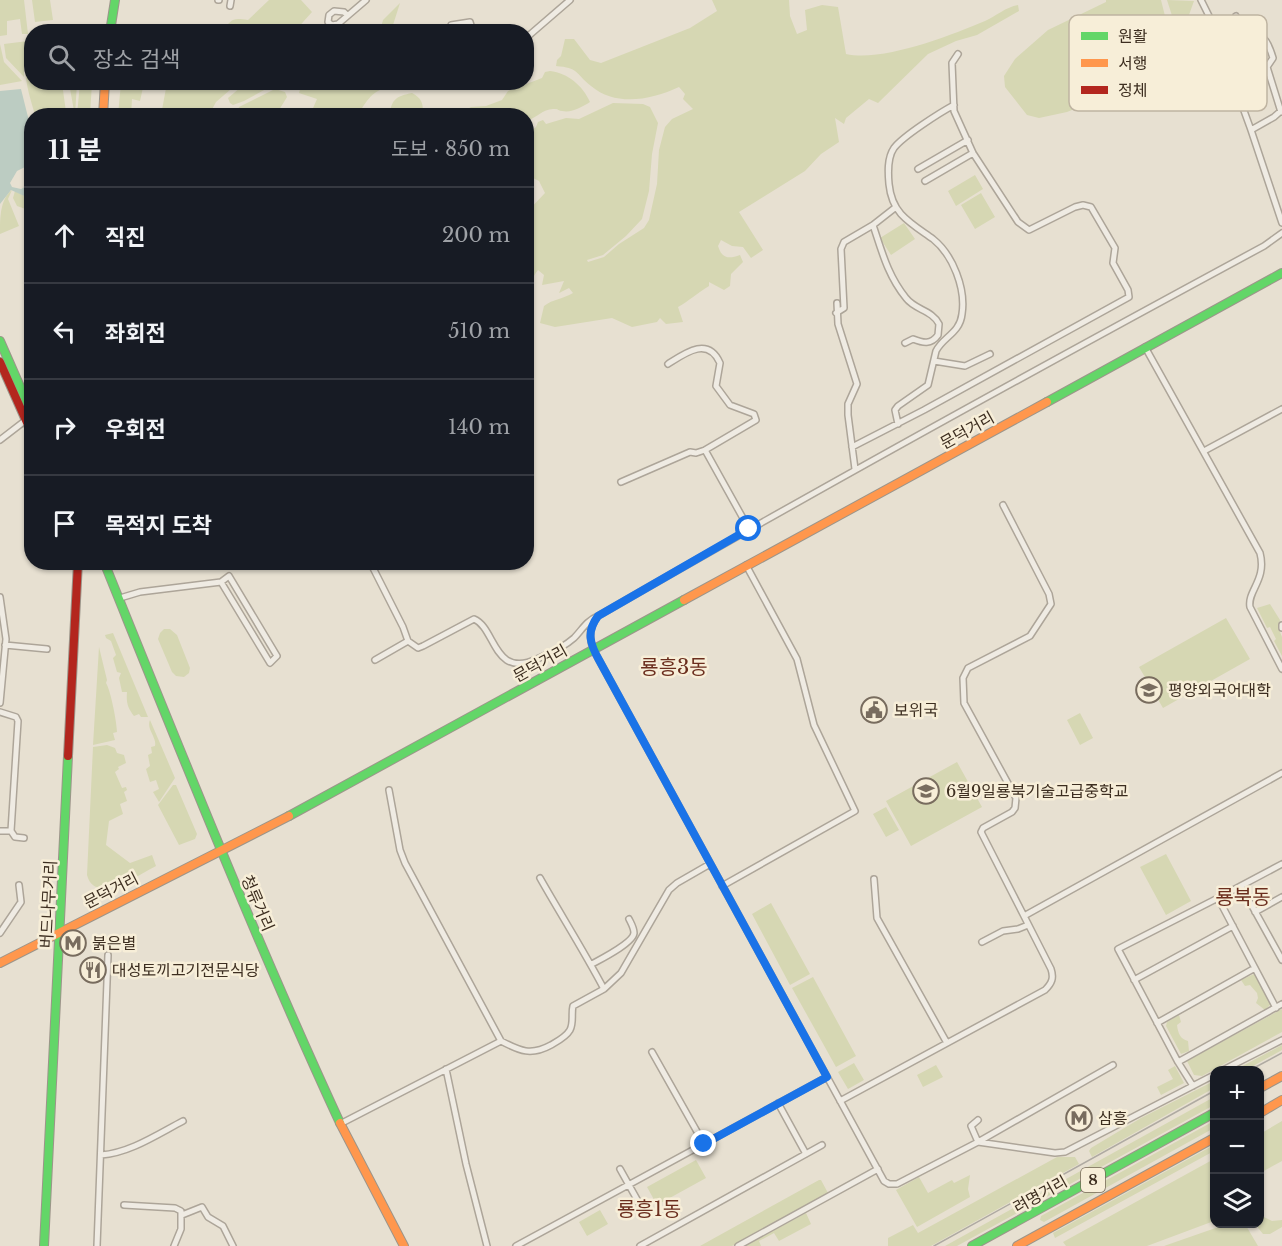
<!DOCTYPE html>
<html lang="ko">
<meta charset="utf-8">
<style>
body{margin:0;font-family:"Libre Baskerville","Noto Sans KR",serif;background:#20242c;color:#f1f3f6}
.controls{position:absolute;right:18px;bottom:18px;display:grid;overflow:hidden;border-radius:12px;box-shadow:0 2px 4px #0004}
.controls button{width:54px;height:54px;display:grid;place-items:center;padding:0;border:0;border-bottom:2px solid #363941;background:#171b24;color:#f1f3f6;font:30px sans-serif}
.stop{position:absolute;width:18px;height:18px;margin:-14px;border:4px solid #1a73e8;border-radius:50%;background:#fff}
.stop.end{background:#1a73e8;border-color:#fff;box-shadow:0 2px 6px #0008}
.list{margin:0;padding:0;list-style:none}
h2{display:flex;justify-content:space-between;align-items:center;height:78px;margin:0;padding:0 24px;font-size:26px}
h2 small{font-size:20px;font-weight:400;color:#9ea1a6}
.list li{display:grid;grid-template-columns:39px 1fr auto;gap:18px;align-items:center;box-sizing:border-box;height:96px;padding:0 24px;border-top:2px solid #363941}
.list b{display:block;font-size:22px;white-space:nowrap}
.list em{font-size:20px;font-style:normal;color:#9ea1a6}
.icon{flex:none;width:33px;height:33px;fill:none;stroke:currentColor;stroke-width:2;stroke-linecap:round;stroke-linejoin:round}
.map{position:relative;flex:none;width:1282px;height:1246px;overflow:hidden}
.search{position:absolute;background:#171b24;box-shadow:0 2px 4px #0004;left:24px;top:24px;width:510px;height:66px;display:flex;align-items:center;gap:15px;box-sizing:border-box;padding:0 21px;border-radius:24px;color:#9ea1a6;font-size:22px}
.panel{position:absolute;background:#171b24;box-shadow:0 2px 4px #0004;left:24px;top:108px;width:510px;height:462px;border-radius:24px}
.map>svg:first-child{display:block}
.green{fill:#d6d7b3}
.water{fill:#bcccc2}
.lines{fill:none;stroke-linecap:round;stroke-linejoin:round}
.street-casing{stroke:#ada599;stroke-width:8}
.fast-casing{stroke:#9c958a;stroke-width:10}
.slow-casing{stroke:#9c958a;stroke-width:10}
.jam-casing{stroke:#9c958a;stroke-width:10}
.street{stroke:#efebe3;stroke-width:5}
.fast{stroke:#63d668;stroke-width:8}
.slow{stroke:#ff974d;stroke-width:8}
.jam{stroke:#b3261e;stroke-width:8}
.tram{stroke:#afaaa2;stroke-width:1.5}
.route{stroke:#1a73e8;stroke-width:8}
.labels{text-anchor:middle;stroke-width:5;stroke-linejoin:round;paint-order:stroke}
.shield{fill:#f7eed8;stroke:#756857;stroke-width:1.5}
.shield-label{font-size:15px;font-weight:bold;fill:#3d2e20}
.street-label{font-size:16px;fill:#3d2e20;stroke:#f7eed8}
.poi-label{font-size:16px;fill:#3d2e20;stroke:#f7eed8;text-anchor:start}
.quarter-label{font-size:20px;fill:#6b2e1e;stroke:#f7eed8}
.key{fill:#f7eed8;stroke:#bfb4a1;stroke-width:1.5}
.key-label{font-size:16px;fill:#3d2e20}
</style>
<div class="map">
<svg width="1282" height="1246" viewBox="0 0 1282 1246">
<rect width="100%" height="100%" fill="#e7e0d1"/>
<path class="green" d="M0 0H24L28 34H22L20 19 7 21V35L0 36Z
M32 0H50L53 20 35 22Z
M269 0H301L312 12 295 31H222C232 20 231 17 248 20Z
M712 0H789L790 16 797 34 807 30 805 10 822 5 838 7 846 54C883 62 949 36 985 21 996 16 1006 7 1018 5L1019 11 977 35 956 41 928 54 878 103 869 99 846 118 844 124 835 118 839 142 821 154 805 171 739 212 763 250 751 258 743 247 732 246 721 240 718 246C722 259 729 259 740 255L743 262 731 274 730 286 724 290 709 282V286C697 293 689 301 678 307L683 322 666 324 660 318 657 322 632 327 612 318 555 327 540 323 544 306C553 299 563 299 573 293L569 288 559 293 564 281 542 285 544 275 538 270C520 292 536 314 527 337V212L545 193 539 181 527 175V129L531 131 536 127 538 122 543 120 546 124 566 118 579 119 613 103 643 104 650 107 658 123 652 154 649 191 642 219 626 236 603 255 587 260 588 262 604 257 619 244 644 228 649 220 657 184 659 150 665 127 672 119 693 109 683 99 685 94 679 87C651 100 616 107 591 86 574 72 579 68 556 66L557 60 561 56 565 39H574L590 60 601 63 690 28 717 11Z
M1106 0H1161L1167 24 1176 43 1146 57 1132 80 1120 92 1097 95 1084 105 1067 112 1039 118 1027 115 1005 87 1004 76 1015 59 1048 30 1106 2Z
M1167 0 1194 1 1185 26 1180 29 1175 25Z
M400 3 393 25 396 31H380L383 20Z
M28 41V48L24 56V77L6 58 4 44Z
M0 44 4 62 22 81 0 85Z
M31 45 32 82 62 83 66 112 74 111 69 83H77L75 115H35C29 93 19 67 31 45Z
M550 71C568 73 583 86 590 102 582 107 572 113 562 111 556 110 560 109 553 109 543 109 536 118 527 121L526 116 457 115 471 107 486 106 502 100 508 91 542 78 545 72Z
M247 82H277V83L244 101 233 105 230 103 228 98Z
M80 83H92L90 115H77Z
M121 83H144L140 101 132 99 131 115H118Z
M167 83V82L238 83 216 102 209 115H161Z
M302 83V82L387 83 386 88C371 91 365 104 357 116L310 115 317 99 299 93Z
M275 89 285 92 287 97 276 115H236L239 107Z
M412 93C421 98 423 102 423 112L439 111 445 115H390C391 99 397 96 412 93Z
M975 175 983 189 956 206 948 191Z
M12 190 8 199 19 226 0 234C0 218 0 199 12 190Z
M15 191 31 199V211L17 206 13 198Z
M981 193 995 217 975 229 961 205Z
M904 223 915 239 891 255 880 238Z
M1270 604 1280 620 1278 627 1282 637V656L1274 641 1276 639 1270 627 1267 628 1257 608Z
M1226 618 1250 659 1163 708 1139 667Z
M164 629H170L177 635 190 668 189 673 184 677 176 676 172 672 158 639 160 633Z
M113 633 148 717H141L139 714 134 716C128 708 126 703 127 692H122L119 678 121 673 117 672 113 658 116 655 111 641 106 638 105 635Z
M99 647 107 680 106 683C111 691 117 724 117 732L113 733 115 740 93 745Z
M1080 713 1093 738 1080 745 1067 720Z
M150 720 175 778 159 802 153 792 159 789 156 780 150 782 146 769 150 766 148 755 152 753 151 747 155 746C157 737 146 729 150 720Z
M107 745 115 748 117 753 124 755 126 763 118 767 119 769 115 772 122 788 126 787 127 790 124 792 127 801 120 804 123 814 109 821 106 845 130 863 152 855 156 866C140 874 95 906 87 875L93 747Z
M957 762 982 807 911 846 886 801Z
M173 785H176L197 834 195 839 179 845 158 805Z
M886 807 899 830 886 837 873 814Z
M1166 854 1191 901 1166 915 1140 867Z
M771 903 810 974 790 985 752 914Z
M1254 974 1257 976 1270 1002V1005L1265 1010 1256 1003 1258 998 1257 993 1250 985 1245 986 1241 980Z
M813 977 856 1056 836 1067 792 988Z
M1282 1009V1032L1202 1076 1194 1075 1187 1061Z
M1179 1015 1181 1022 1177 1025C1178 1033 1180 1039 1188 1041L1189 1051 1181 1054 1166 1026 1167 1022Z
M1282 1045V1050L1246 1070H1235Z
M854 1063 864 1080 848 1089 838 1072Z
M936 1065 943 1077 923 1087 917 1075Z
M1175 1066 1184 1083 1161 1095 1157 1087 1173 1079 1168 1070Z
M1214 1081V1088L1092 1157 1089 1151 1091 1148 1141 1118Z
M1214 1097V1105L957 1246H945Z
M1214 1121V1128L1044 1222 1040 1220 1041 1216Z
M1282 1121V1161L1260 1173V1134Z
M1214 1145V1151L1055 1238 1053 1233Z
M1057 1157H1075L1079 1164 931 1246H888V1238L913 1225 918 1233Z
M1214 1159V1221L1147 1246H1066L1063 1242Z
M696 1160 706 1178 657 1205 647 1187Z
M970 1175 968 1189 970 1197 917 1227 896 1190 919 1177 928 1193 952 1180 954 1183Z
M819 1180H821L828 1193 732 1246H700Z
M600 1210 608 1224 587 1236 579 1222Z
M806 1213 811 1224 779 1241 774 1233 759 1241 761 1246H745Z
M1262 1216 1272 1221 1282 1220V1227L1270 1234H1263L1255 1224H1260V1218Z
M1227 1224H1245L1258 1246H1164Z"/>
<path class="water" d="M21 89 29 121 27 122 31 142V164L17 171 10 183 12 187 21 189 31 184V199L11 190 0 204V91Z"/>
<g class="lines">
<g class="street-casing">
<path id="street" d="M218 0H219
M1201 0 1211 20 1251 130 1282 223
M230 6 231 0
M347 15 344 12 334 11 329 15 328 22 332 25 338 24 366 0
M1236 16 1243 32C1263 33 1267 38 1273 58L1267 67 1281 112
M449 32 451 25 470 22 473 32
M526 38 570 0
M141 116 142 112
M1251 130 1274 117 1282 110
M918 169 968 140
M925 181 973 153
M873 225C882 252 888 276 906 298 915 310 932 310 939 324L938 335C931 345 923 343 913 339L905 343
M837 303 838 324 857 384 848 404V415L855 469
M836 313 844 308 841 249 844 242 873 225 896 207
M1145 347 1260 553C1267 580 1247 591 1250 607L1282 669
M934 361 965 366 990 354
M898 424 895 410 898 406 928 385 936 351C943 337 960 333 962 314 966 289 953 255 933 239 922 231 910 224 901 214 894 206 890 194 889 184 888 173 887 158 894 148 903 136 941 112 954 105
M0 440 26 420
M852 447 924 410 1129 297 1128 290 1113 263 1115 248 1091 207 1083 205 1075 207 1029 230 1018 222 973 153 954 111 952 63 958 54
M705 450 749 529
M1204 451 1282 409
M621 482 690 452 696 453 705 450 756 420 754 414 730 405 716 386 720 363C708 336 685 353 668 364
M1003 505 1049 594 1051 604 1030 636 968 668 963 678 964 703 1016 798 1015 808 1012 812 983 828 981 832 1024 916
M370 562 403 627 408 641
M0 597 6 639 0 703
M120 598 140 592 221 582 229 576 277 656 270 663 221 582
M1282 625V628
M5 645 47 649
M375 660 408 641 418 648 423 646 474 619C496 628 493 679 537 659 549 654 564 647 574 638 582 630 586 621 598 616
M0 712 16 717 18 721 11 831
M0 831H11L15 837 24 838
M540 878C561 915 584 951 604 989
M874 879 877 918 947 1043
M722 886 855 811 814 725 797 659 746 565
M1241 886 1282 960
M1218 898 1282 864
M1255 912 1282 897
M0 933 21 902 19 885
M982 942 1003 931 1018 929 1028 925
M592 964C601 959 633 943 634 933 634 928 631 923 629 919
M1134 980 1233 926
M1157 1023 1255 968
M501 1041C520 1051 531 1056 551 1045 558 1041 566 1037 570 1030 574 1022 571 1014 573 1006L604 989 621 973 669 890 677 883 710 864
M652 1052 704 1144
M1178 1062 1118 949 1218 898 1276 1008
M1113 1065 978 1142 897 1184H889L884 1181 593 649C589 636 589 628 598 616 818 489 1040 367 1264 246L1282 233
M446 1069 466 1164 487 1246
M1223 1070 1282 1040
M1193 1086 1178 1062 1282 1004
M840 1101 1045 990C1052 983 1054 978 1051 969L1024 916 1282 773
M778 1103 806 1154
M978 1120 971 1126 978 1142 1055 1153 1065 1152 1214 1075
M340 1124 501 1041 405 863 400 850 389 790
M101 1155C130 1153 158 1134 183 1121
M620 1169 639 1203
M124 1205 175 1208 181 1211V1229L174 1246
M182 1215 202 1207 208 1217 223 1226 233 1246
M97 1246 108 955
M516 1246 827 1077
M640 1246 822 1145
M738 1246 878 1169"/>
</g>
<g class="fast-casing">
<path id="fast" d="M110 32 115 0
M0 341 32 414
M1047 402 1282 273
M104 562C180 750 255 939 340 1123
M289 816 684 600
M44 1246 68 756
M972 1246 1214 1113"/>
</g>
<g class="slow-casing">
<path id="slow" d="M103 116 105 82
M684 600 1047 402
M0 963 289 816
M1260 1088 1282 1076
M1260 1113 1282 1100
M340 1123 404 1246
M1017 1246 1214 1138"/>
</g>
<g class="jam-casing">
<path id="jam" d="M0 362 32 434
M68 756 78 562"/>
</g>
<use href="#street" class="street"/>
<use href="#fast" class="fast"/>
<use href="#slow" class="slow"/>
<use href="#jam" class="jam"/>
<path class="tram" d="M1250 1070 1282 1053
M934 1246 1214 1091"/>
</g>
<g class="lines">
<path class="route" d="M704 1144 827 1077 599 660C590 644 586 632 598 616L749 529"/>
</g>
<defs>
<g id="university-ring" transform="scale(1.35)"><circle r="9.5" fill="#f7eed8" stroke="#786c5e" stroke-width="1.5"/><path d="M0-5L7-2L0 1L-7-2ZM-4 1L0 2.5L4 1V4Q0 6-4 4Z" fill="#786c5e"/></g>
<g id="civic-ring" transform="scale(1.35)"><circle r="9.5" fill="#f7eed8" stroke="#786c5e" stroke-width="1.5"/><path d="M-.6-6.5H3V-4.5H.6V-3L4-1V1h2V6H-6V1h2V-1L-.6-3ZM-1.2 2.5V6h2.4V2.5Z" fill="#786c5e"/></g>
<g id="school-ring" transform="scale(1.35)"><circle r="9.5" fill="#f7eed8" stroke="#786c5e" stroke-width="1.5"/><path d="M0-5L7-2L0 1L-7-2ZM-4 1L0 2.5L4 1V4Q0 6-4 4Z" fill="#786c5e"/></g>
<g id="metro-ring" transform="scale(1.35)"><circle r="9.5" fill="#f7eed8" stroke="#786c5e" stroke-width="1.5"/><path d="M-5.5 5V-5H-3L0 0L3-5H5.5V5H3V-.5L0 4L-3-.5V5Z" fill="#786c5e"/></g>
<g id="restaurant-ring" transform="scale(1.35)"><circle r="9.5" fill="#f7eed8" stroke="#786c5e" stroke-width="1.5"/><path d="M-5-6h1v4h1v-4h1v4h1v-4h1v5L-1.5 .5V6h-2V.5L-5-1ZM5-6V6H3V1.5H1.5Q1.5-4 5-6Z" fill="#786c5e"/></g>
</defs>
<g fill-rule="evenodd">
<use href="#university-ring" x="1149" y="690"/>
<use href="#civic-ring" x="874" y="710"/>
<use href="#school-ring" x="926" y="791"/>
<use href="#metro-ring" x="73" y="943"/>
<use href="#restaurant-ring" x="93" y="970"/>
<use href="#metro-ring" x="1079" y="1118"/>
</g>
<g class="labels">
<rect class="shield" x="1081" y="1168" width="24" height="24" rx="4.5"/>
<g class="shield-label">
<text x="1093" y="1185">8</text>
</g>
<g class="street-label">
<text transform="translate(967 430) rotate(-29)" y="6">문덕거리</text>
<text transform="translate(540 663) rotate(-29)" y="6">문덕거리</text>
<text transform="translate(111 890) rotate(-27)" y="6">문덕거리</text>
<text transform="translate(258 903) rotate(67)" y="6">청류거리</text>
<text transform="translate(48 904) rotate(-87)" y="6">버드나무거리</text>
<text transform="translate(1040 1194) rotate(-29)" y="6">려명거리</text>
</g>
<g class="poi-label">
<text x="1168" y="696">평양외국어대학</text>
<text x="894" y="716">보위국</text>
<text x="946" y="797">6월9일룡북기술고급중학교</text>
<text x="92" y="949">붉은별</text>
<text x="112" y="976">대성토끼고기전문식당</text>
<text x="1098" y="1124">삼흥</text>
</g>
<g class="quarter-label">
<text x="674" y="674">룡흥3동</text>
<text x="1243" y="904">룡북동</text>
<text x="649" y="1216">룡흥1동</text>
</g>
</g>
<rect x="1069" y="15" width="198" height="96" rx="9" class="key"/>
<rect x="1081" y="32" width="27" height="8" fill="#63d668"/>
<rect x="1081" y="59" width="27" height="8" fill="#ff974d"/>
<rect x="1081" y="86" width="27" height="8" fill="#b3261e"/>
<g class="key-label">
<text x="1118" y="42">원활</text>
<text x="1118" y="69">서행</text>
<text x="1118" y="96">정체</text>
</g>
</svg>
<div class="controls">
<button>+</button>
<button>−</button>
<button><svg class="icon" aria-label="layers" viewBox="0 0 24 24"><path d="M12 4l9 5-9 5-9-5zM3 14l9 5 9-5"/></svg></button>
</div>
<div class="stop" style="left:749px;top:529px"></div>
<div class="stop end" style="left:704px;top:1144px"></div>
<div class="search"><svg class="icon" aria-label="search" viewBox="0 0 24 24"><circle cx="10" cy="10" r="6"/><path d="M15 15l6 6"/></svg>장소 검색</div>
<section class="panel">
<h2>11 분<small>도보 · 850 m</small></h2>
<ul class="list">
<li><svg class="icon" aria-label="ahead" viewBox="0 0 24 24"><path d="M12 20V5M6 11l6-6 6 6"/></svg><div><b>직진</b></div><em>200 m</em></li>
<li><svg class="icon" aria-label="left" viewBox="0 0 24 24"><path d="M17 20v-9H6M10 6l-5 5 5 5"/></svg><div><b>좌회전</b></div><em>510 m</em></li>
<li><svg class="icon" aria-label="right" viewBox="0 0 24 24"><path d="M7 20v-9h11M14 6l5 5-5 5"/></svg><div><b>우회전</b></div><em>140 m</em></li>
<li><svg class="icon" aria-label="arrive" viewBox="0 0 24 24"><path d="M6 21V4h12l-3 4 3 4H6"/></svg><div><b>목적지 도착</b></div></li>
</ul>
</section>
</div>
